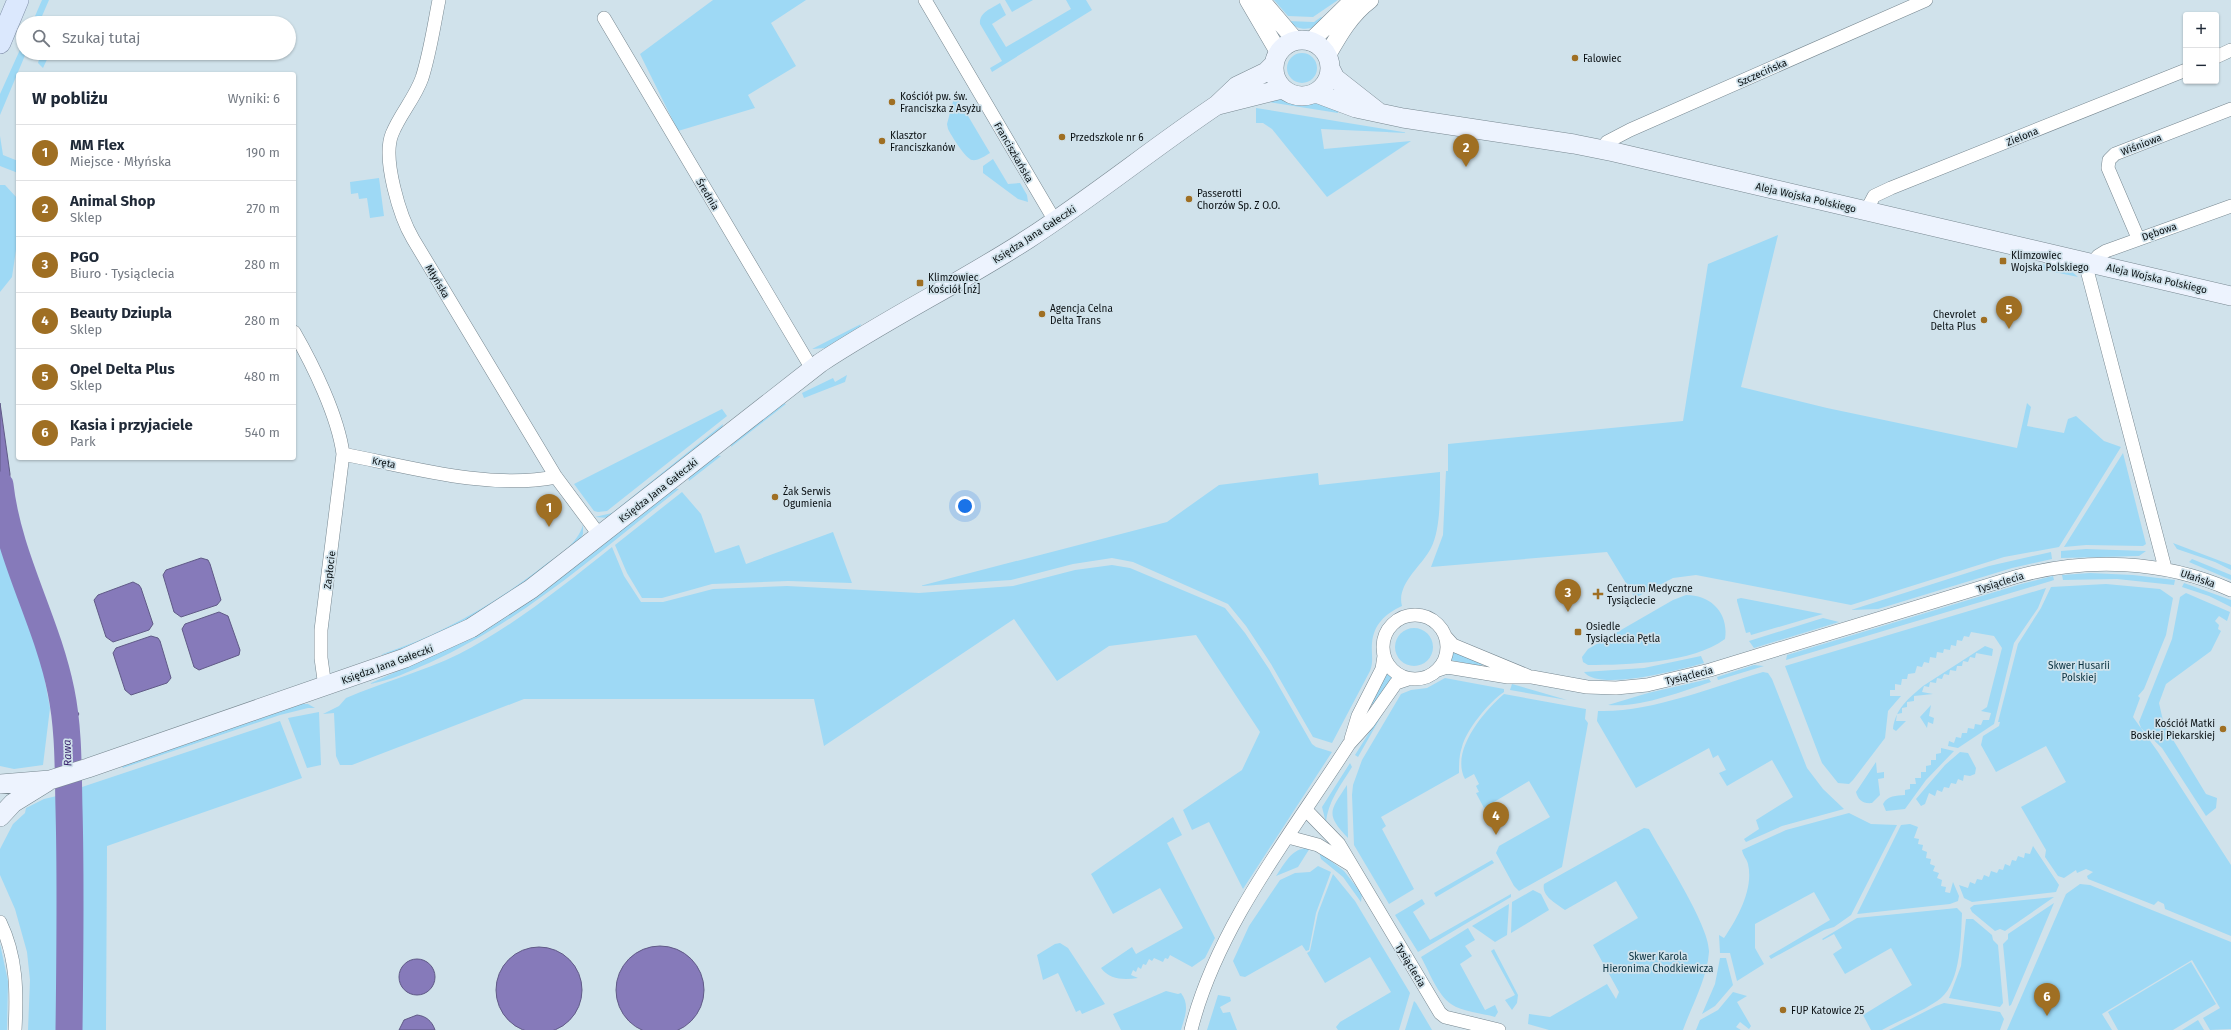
<!DOCTYPE html>
<html lang="pl">
<meta charset="utf-8">
<style>
body{margin:0;font-family:"Fira Sans",sans-serif;background:#f6f6f7;color:#1f2937}
.controls{position:absolute;right:12px;top:12px;display:grid;overflow:hidden;border-radius:4px;box-shadow:0 1px 3px #0004}
.controls button{width:36px;height:36px;display:grid;place-items:center;padding:0;border:0;border-bottom:1px solid #e0e1e3;background:#fff;color:#1f2937;font:20px sans-serif}
.you{position:absolute;left:965px;top:506px;width:14px;height:14px;margin:-10px;border:3px solid #fff;border-radius:50%;background:#1a73e8;box-shadow:0 0 0 6px #1a73e833}
.badge{display:grid;place-items:center;width:26px;height:26px;border-radius:50%;background:#9f6f23;color:#fff;font-size:13px;font-weight:700}
.pin{position:absolute;translate:-50% -33px;filter:drop-shadow(0 1px 2px #0008)}
.pin::after{content:'';position:absolute;top:21px;width:14px;height:12px;background:inherit;clip-path:polygon(0 0,100% 0,50% 100%)}
.list{margin:0;padding:0;list-style:none}
h2{display:flex;justify-content:space-between;align-items:center;height:52px;margin:0;padding:0 16px;font-size:17px}
h2 small{font-size:13px;font-weight:400;color:#747a83}
.list li{display:grid;grid-template-columns:26px 1fr auto;gap:12px;align-items:center;box-sizing:border-box;height:56px;padding:0 16px;border-top:1px solid #e0e1e3}
.list b{display:block;font-size:15px;white-space:nowrap}
.list p{margin:0;font-size:13px;white-space:nowrap;color:#747a83}
.list em{font-size:13px;font-style:normal;color:#747a83}
.icon{flex:none;width:22px;height:22px;fill:none;stroke:currentColor;stroke-width:2;stroke-linecap:round;stroke-linejoin:round}
.map{position:relative;flex:none;width:2231px;height:1030px;overflow:hidden}
.search{position:absolute;background:#fff;box-shadow:0 1px 3px #0004;left:16px;top:16px;width:280px;height:44px;display:flex;align-items:center;gap:10px;box-sizing:border-box;padding:0 14px;border-radius:22px;color:#747a83;font-size:15px}
.panel{position:absolute;background:#fff;box-shadow:0 1px 3px #0004;left:16px;top:72px;width:280px;height:388px;border-radius:4px}
.map>svg:first-child{display:block}
.green{fill:#9ed9f5}
.water{fill:#867aba;stroke:#605a87}
.lines{fill:none;stroke-linecap:round;stroke-linejoin:round}
.stream{stroke:#605a87;stroke-width:4.5}
.river{stroke:#867aba;stroke-width:27}
.minor-casing{stroke:#778790;stroke-width:14}
.tertiary-casing{stroke:#778790;stroke-width:18}
.secondary-casing{stroke:#778790;stroke-width:20}
.primary-casing{stroke:#8291aa;stroke-width:22}
.minor{stroke:#fff;stroke-width:13}
.tertiary{stroke:#fff;stroke-width:17}
.secondary{stroke:#edf3fe;stroke-width:19}
.primary{stroke:#dbe8fd;stroke-width:21}
.poi-dot{fill:#9f6f23;stroke:#d0e2eb;stroke-width:1.5}
.labels{text-anchor:middle;stroke-width:3.5;stroke-linejoin:round;paint-order:stroke}
.poi-label{font-size:10px;fill:#080e11;stroke:#d0e2eb;text-anchor:start}
.street-label{font-size:10px;fill:#080e11;stroke:#d0e2eb}
.park-label{font-size:10px;fill:#09303f;stroke:#d0e2eb}
.water-label{font-size:11px;font-style:italic;fill:#361e6b;stroke:#d0e2eb}
</style>
<div class="map">
<svg width="2231" height="1030" viewBox="0 0 2231 1030">
<rect width="100%" height="100%" fill="#d0e2eb"/>
<path class="green" d="M42 0H49L39 23H32Z
M713 0H806L771 23 796 66 748 95 755 108 678 131 640 54Z
M1005 0H1033L1012 12Z
M1066 0H1086L1092 10 992 72 990 68 1002 61 980 24C979 12 991 9 1000 3L1006 15 992 24 1006 47 1071 9Z
M1274 0H1338L1313 17 1288 16Z
M1321 17 1325 20C1312 31 1300 32 1287 21L1314 22Z
M23 43V53H26L0 115V94Z
M1287 68a15 15 0 1 1 30 0a15 15 0 1 1-30 0Z
M41 53H50L43 68 38 63Z
M955 94 990 153C985 156 978 161 972 160 965 158 951 135 948 129L947 124Z
M1278 97 1298 104 1317 101 1339 107 1338 113 1262 101Z
M1256 108 1409 133 1321 129 1324 149 1411 141 1327 197 1272 129 1263 123H1256Z
M0 136 3 155 18 161V173L0 166Z
M993 159 1008 184 1020 183 1027 195 1028 202 1018 199 983 173V166Z
M379 178 384 216 370 218 367 198 359 199 358 193 351 194 350 182Z
M0 185H5L18 199V236L12 277 0 292Z
M1778 235 1741 387 1827 408 2017 448 2027 403 2031 407 2027 426 2064 433 2068 419 2076 416 2104 441 2121 447 2059 547 2004 557 1851 605 1696 575 1673 578 1635 598 1607 552 1431 567 1443 535 1446 471H1448V444L1683 421 1708 264Z
M2032 264 2064 265 2078 277 2031 267Z
M861 324 860 327 825 348 812 349Z
M847 375 845 382 804 398 802 393 833 378 835 382Z
M781 402 786 404 731 447 732 442Z
M722 409 727 416 607 511 598 512 594 511 574 484Z
M723 424 722 429 608 518 595 517 612 513Z
M2123 453 2146 544 2143 546 2086 545 2064 547Z
M715 455 721 456 689 481 688 477Z
M1440 472C1440 493 1441 529 1431 548 1422 566 1396 584 1402 606 1385 614 1374 624 1372 643 1371 653 1374 661 1370 671L1332 743 1313 737 1271 664 1246 626 1228 604 1133 562 1112 558 1073 564 1011 580 920 586 1167 522 1219 485 1318 473 1319 485Z
M673 488 679 489C599 552 523 621 429 663 410 671 390 681 369 684L422 660Z
M682 492 701 514 715 553 739 545 746 564 833 532 852 583 788 581 712 584 662 598H642L627 573 615 545Z
M583 525V534L580 540C522 587 456 639 380 655 441 635 495 604 546 564 561 553 577 544 583 525Z
M0 540 42 665 50 708 43 765 14 769 0 766Z
M2173 543 2231 565V570L2215 562 2177 549Z
M612 547 624 576 641 602H663L713 589 787 586 919 593 1013 586 1075 570 1112 565 1130 568 1225 608 1245 633 1269 669 1312 744 1316 747 1332 752 1243 889 1209 822 1192 830 1183 810 1242 770 1260 732 1196 635 1109 646 1057 681 1014 619 824 746 814 699H524L352 765H340L336 756 334 713 323 714 339 706 346 698C383 682 422 672 459 654 515 625 563 586 612 547Z
M2086 549 2146 551 2139 556 2061 558V551Z
M2051 552 2052 559 2012 568 1878 609 1851 610 1989 566Z
M2192 559 2231 575V580L2189 562Z
M2090 573 2133 575 2175 580 2174 585 2117 579 2063 580 2062 575Z
M2053 576 2054 580 2051 581 1786 660 1787 655 2021 584Z
M2184 583 2231 600V607L2209 596 2182 587Z
M2106 584 2160 589 2173 598 2166 635 2144 689 2138 696 2140 698 2133 717 2158 752 2231 865V936L2165 909 2164 904 2158 901 2154 905 2088 879 2087 876 2093 872 2086 869 2077 873 2076 870 2064 878 2058 876 2045 857 2046 850 2021 807 2066 782 2046 746 1996 772 1981 745 1983 736 1999 726 2000 722H1998L2018 644 2041 608 2051 587Z
M2046 588 2038 608 2014 643 1994 724 1958 748 1948 746 1949 741 1954 743 1956 737 1961 738 1962 733H1967L1968 728 1974 729 1975 724 1981 725 1983 720H1989L1991 713 1981 711 1987 707 2002 648 1994 636 1971 632 1969 637 1964 636 1962 641 1957 640 1956 646 1951 645 1950 650 1944 649 1943 653 1937 652 1936 658 1930 657 1929 663 1924 662 1922 667 1917 666 1915 673 1908 674 1907 679H1902L1901 685 1895 684V690H1890V696H1901L1888 711 1885 738 1853 780 1849 784 1838 783 1822 763 1785 666Z
M2186 593 2230 612 2227 621 2219 616 2215 621 2219 625 2218 629 2221 631 2211 651 2166 684 2159 703 2164 725 2206 794 2217 798 2216 808 2206 816 2162 748 2141 728 2139 722 2172 639 2180 597Z
M1686 595C1712 595 1729 614 1725 639 1693 663 1627 665 1588 665L1583 662 1582 657 1588 649 1673 600Z
M1741 598 1823 614 1751 635 1750 632 1746 633 1737 601V599Z
M1823 618 1839 622 1754 648 1749 641Z
M1395 647a19 19 0 1 1 38 0a19 19 0 1 1-38 0Z
M1985 646 1993 649 1992 656 1976 653 1975 658 1970 657 1968 662 1963 661 1962 666H1957L1956 671 1950 670 1949 675 1944 674 1942 679 1937 678 1936 683 1930 682 1929 687 1924 686 1922 692 1933 694 1914 696V701L1907 702V707L1902 708V713L1897 714 1896 721H1906L1896 731 1893 729C1895 709 1909 698 1923 686Z
M1452 652 1481 661 1482 665 1480 666 1450 660Z
M1701 656 1704 663C1682 669 1599 692 1584 672L1644 668Z
M1754 665 1764 666 1718 680 1717 677Z
M1387 672 1392 678 1373 705 1371 702Z
M1763 672 1768 673 1772 679 1807 768 1823 789 1844 809 1782 826 1746 842 1744 839 1759 829 1756 820 1793 797 1772 760 1727 786 1719 773 1726 770 1718 755 1713 758 1709 748 1636 788 1597 721 1598 711C1649 713 1713 687 1763 672Z
M1445 678 1504 689V692C1489 702 1466 730 1462 747 1459 755 1459 765 1459 773L1381 817 1386 826 1382 829 1414 889 1389 904 1354 845 1352 795 1353 785 1362 760 1401 694 1411 690 1427 688Z
M1709 679 1711 682C1680 692 1640 708 1608 705L1648 693Z
M1512 684 1567 700 1510 690Z
M1396 690 1358 757 1355 755Z
M1504 694 1586 709 1585 719 1588 723 1562 867 1519 891 1514 886 1496 853 1499 846 1550 817 1529 781 1484 808 1476 793 1479 792 1476 786 1479 784 1474 774 1465 779C1450 751 1484 711 1504 694Z
M301 704H308L315 708H308L280 715 123 768 122 766Z
M1931 705 1929 716 1934 718 1933 724 1928 722 1927 728 1920 717Z
M319 712 321 765 307 768 288 718Z
M280 721 302 778 107 846 106 1030H75L76 789Z
M1941 748 1954 751 1926 780 1905 809 1886 811 1883 804C1888 795 1896 796 1905 795V790L1910 789V784H1916L1915 778H1921V772H1926V766L1931 765V760H1936V754L1941 753Z
M1960 752 1968 753 1976 768 1975 774 1970 776 1964 775 1963 781 1958 779 1956 784 1951 783 1949 788 1944 787 1942 792 1937 790 1935 796 1929 793 1925 804 1921 806 1916 799 1945 765Z
M1876 762 1877 773 1884 772V778L1878 779 1880 795 1872 803C1863 804 1858 800 1856 792Z
M1350 763 1352 767C1341 785 1328 801 1326 823L1322 807Z
M1347 785 1348 838C1325 814 1330 811 1347 785Z
M61 795 64 823 67 1030H28L30 980 27 952 15 909 0 875V849L13 824 25 813 26 808 44 799Z
M1849 813 1871 824 1897 825 1851 915 1834 927 1824 930 1771 959 1769 956 1830 920 1814 892 1755 924V948L1764 964 1737 981 1730 953H1720L1719 935 1724 938C1737 919 1754 889 1748 864 1747 859 1743 856 1742 850L1786 830Z
M1173 817 1182 835 1167 843 1215 938 1205 958 1192 967 1170 955 1168 959 1165 958 1163 962 1154 958 1152 961 1149 959 1146 965 1143 964 1141 969 1138 967 1136 972 1133 970 1131 975 1138 978C1124 980 1110 980 1101 968L1132 947 1136 954 1183 928 1160 888 1113 914 1091 874Z
M1910 824 1918 827 1914 838 1919 839 1918 844 1923 845 1922 850 1927 852 1926 858 1931 859 1930 864 1935 866 1933 871 1939 873 1937 878 1942 880 1941 886 1946 887 1945 892 1950 893 1953 882 1959 896 1958 901 1950 904 1857 914 1901 825Z
M1644 828 1649 829C1663 855 1710 926 1709 952 1707 979 1692 1005 1683 1030H1549L1528 1024 1529 1014 1550 1017 1607 984 1616 999 1619 992 1593 945 1638 918 1616 881 1565 910C1557 904 1541 896 1544 884Z
M2033 846 2059 885 2056 892 1972 902 1964 898 1959 885 1968 888 1970 882 1975 884 1977 879 1982 880 1984 875 1989 877 1991 871 1997 873 1999 869 2003 870 2005 864 2010 866 2012 860 2016 861 2018 856 2024 858 2025 853 2030 854Z
M1310 848 1298 867 1276 876C1285 863 1292 847 1310 848Z
M1319 852 1344 871 1362 894 1361 902 1343 877 1321 859Z
M1492 860 1494 863 1436 897 1434 893Z
M1318 866 1331 872 1316 913 1309 950 1306 951 1302 945 1245 977 1240 976 1233 961 1249 926 1280 880 1295 873 1310 872Z
M1333 874 1355 901 1410 993 1399 1030H1338L1336 1027 1340 1022 1391 992 1370 957 1325 983 1307 953 1310 951 1318 913Z
M2080 884 2090 885 2231 942V1029L2210 1030 2203 1018 2220 1008 2192 960 2102 1014 2112 1030H2007L2066 894Z
M1533 890 1541 894 1549 910 1511 933 1512 902Z
M1511 894V897L1418 952 1395 915 1422 899 1425 904 1413 912 1430 940Z
M2054 897 2005 931 2000 929 1995 931 1972 912 1970 908 1974 905Z
M2054 903 2011 1005 2009 1006 2003 944 2008 939V934Z
M1509 904 1507 935 1495 942 1472 926Z
M1957 908 1962 913C1961 936 1961 981 1941 998 1926 1010 1900 1020 1882 1030H1871L1863 1015 1912 985 1891 948 1845 974 1833 954 1842 948 1834 934 1823 940 1822 939 1857 918Z
M1966 919H1973L1992 935 1993 940 1998 945 2003 1003 2000 1007 1949 998 1961 966Z
M1468 928 1475 940 1465 946 1472 956 1460 964 1485 1010 1495 1005 1498 1012 1495 1017C1482 1013 1462 1012 1451 1004 1437 994 1429 971 1421 957Z
M1060 943 1068 948 1105 1004 1082 1014 1080 1010 1076 1012 1058 973 1043 980 1037 955 1055 944Z
M0 944 8 981 7 1030H0Z
M1494 949 1518 995 1517 1003 1512 1010 1505 1000 1515 995 1491 951Z
M1720 958H1726L1733 985 1715 1006 1702 1014 1715 984Z
M2191 962 2216 1004 2173 1030H2118L2108 1012Z
M1166 991 1178 994 1181 993C1190 1005 1185 1016 1181 1030H1121L1113 1014Z
M1733 992 1747 996 1737 1002 1751 1026 1749 1029 1740 1022 1736 1027 1741 1030H1696L1700 1020 1718 1010Z
M1218 995 1230 997 1231 1001 1220 1007 1223 1013 1230 1012 1237 1030H1207Z
M1414 1001 1416 1003 1432 1030H1405Z
M1944 1003 2000 1012 2004 1019 2000 1030H1889L1936 1006Z
M2198 1020 2204 1030H2182Z"/>
<path class="water" d="M0 403 10 474 8 507 10 524H6L0 510Z
M201 558 208 560 210 564 221 600 217 605 181 617 174 612 163 575 166 570Z
M133 582 139 585 141 588 153 624 149 630 113 642 106 637 94 600 98 595Z
M219 612 228 616 240 650 239 655 199 670 194 667 182 629 185 624Z
M151 636 158 638 160 641 171 678 167 683 131 695 125 690 113 653 116 648Z
M616 990a44 44 0 1 1 88 0a44 44 0 1 1-88 0Z
M496 990a43 43 0 1 1 86 0a43 43 0 1 1-86 0Z
M399 977a18 18 0 1 1 36 0a18 18 0 1 1-36 0Z
M417 1015C426 1016 432 1021 435 1030H399L404 1020Z"/>
<g class="lines">
<path class="stream" d="M67 729 71 720 77 714"/>
<path class="river" d="M0 485C8 557 47 621 61 691 69 730 68 770 69 809 71 883 70 956 69 1030"/>
<g class="minor-casing">
<path id="minor" d="M439 0C434 25 430 53 422 78 415 98 400 114 392 134 382 159 400 217 413 239L556 477 600 536
M925 0 1055 221
M604 18 812 369
M2216 57 2231 50
M1602 150 1607 142 1630 130 1926 0
M1866 211 1874 196 1891 188 2186 70
M2138 238 2108 168 2109 160 2115 154 2231 109
M294 332C313 365 338 416 343 454 410 467 488 490 556 477
M2165 568 2087 270 2098 256 2106 251 2231 206
M1383 647a32 32 0 1 1 64 0a32 32 0 1 1-64 0Z
M1445 636 1453 645 1528 676
M1438 670 1447 667 1508 677H1532L1587 687 1616 688 1647 685 1710 670 2015 577C2086 557 2164 560 2231 590
M325 687 321 658V630L343 454
M1351 739 1358 716 1382 669 1384 656
M1306 810 1339 844 1440 1013 1445 1017 1499 1030
M1288 837 1318 845 1351 865
M0 922C17 957 17 992 15 1030
M1191 1030C1217 926 1292 833 1349 744L1368 723 1396 683 1408 679"/>
</g>
<g class="tertiary-casing">
<path id="tertiary" d="M1248 0 1279 53
M1261 0 1296 41
M1310 42 1353 0
M1327 56C1339 35 1350 15 1370 0"/>
</g>
<g class="secondary-casing">
<path id="secondary" d="M1274 68a28 28 0 1 1 56 0a28 28 0 1 1-56 0Z
M1330 68 1335 78 1377 111
M1316 93 1356 108 1403 118 1574 144 1614 152 2231 296
M1218 105 1282 89
M0 784 50 780 88 768 405 658 471 628 531 589 820 363C888 318 960 283 1028 239 1093 197 1153 148 1217 105L1237 86 1266 72 1274 64
M0 817 13 803 47 782"/>
</g>
<g class="primary-casing">
<path id="primary" d="M0 43 18 0"/>
</g>
<use href="#minor" class="minor"/>
<use href="#tertiary" class="tertiary"/>
<use href="#secondary" class="secondary"/>
<use href="#primary" class="primary"/>
</g>
<g class="poi-dot">
<circle cx="1575" cy="58" r="4"/>
<circle cx="892" cy="102" r="4"/>
<circle cx="1062" cy="137" r="4"/>
<circle cx="882" cy="141" r="4"/>
<circle cx="1189" cy="199" r="4"/>
<rect x="1999" y="257" width="8" height="8" rx="2"/>
<rect x="916" y="279" width="8" height="8" rx="2"/>
<circle cx="1042" cy="314" r="4"/>
<circle cx="1984" cy="320" r="4"/>
<circle cx="775" cy="497" r="4"/>
<path d="M1596 588h4v4h4v4h-4v4h-4v-4h-4v-4h4z"/>
<rect x="1574" y="628" width="8" height="8" rx="2"/>
<circle cx="2223" cy="729" r="4"/>
<circle cx="1783" cy="1010" r="4"/>
</g>
<g class="labels">
<g class="poi-label">
<text x="1583" y="62">Falowiec</text>
<text x="900" y="100">Kościół pw. św.<tspan x="900" dy="12">Franciszka z Asyżu</tspan></text>
<text x="890" y="139">Klasztor<tspan x="890" dy="12">Franciszkanów</tspan></text>
<text x="1070" y="141">Przedszkole nr 6</text>
<text x="1197" y="197">Passerotti<tspan x="1197" dy="12">Chorzów Sp. Z O.O.</tspan></text>
<text x="2011" y="259">Klimzowiec<tspan x="2011" dy="12">Wojska Polskiego</tspan></text>
<text x="928" y="281">Klimzowiec<tspan x="928" dy="12">Kościół [nż]</tspan></text>
<text x="1050" y="312">Agencja Celna<tspan x="1050" dy="12">Delta Trans</tspan></text>
<text x="1976" y="318" text-anchor="end">Chevrolet<tspan x="1976" dy="12">Delta Plus</tspan></text>
<text x="783" y="495">Żak Serwis<tspan x="783" dy="12">Ogumienia</tspan></text>
<text x="1607" y="592">Centrum Medyczne<tspan x="1607" dy="12">Tysiąclecie</tspan></text>
<text x="1586" y="630">Osiedle<tspan x="1586" dy="12">Tysiąclecia Pętla</tspan></text>
<text x="2215" y="727" text-anchor="end">Kościół Matki<tspan x="2215" dy="12">Boskiej Piekarskiej</tspan></text>
<text x="1791" y="1014">FUP Katowice 25</text>
</g>
<g class="street-label">
<text transform="translate(1762 72) rotate(-24)" y="4">Szczecińska</text>
<text transform="translate(2022 136) rotate(-22)" y="4">Zielona</text>
<text transform="translate(2141 144) rotate(-21)" y="4">Wiśniowa</text>
<text transform="translate(1014 152) rotate(60)" y="4">Franciszkańska</text>
<text transform="translate(708 194) rotate(59)" y="4">Średnia</text>
<text transform="translate(1806 197) rotate(13)" y="4">Aleja Wojska Polskiego</text>
<text transform="translate(2159 231) rotate(-19)" y="4">Dębowa</text>
<text transform="translate(1034 234) rotate(-33)" y="4">Księdza Jana Gałeczki</text>
<text transform="translate(2157 278) rotate(13)" y="4">Aleja Wojska Polskiego</text>
<text transform="translate(438 281) rotate(59)" y="4">Młyńska</text>
<text transform="translate(384 462) rotate(11)" y="4">Kręta</text>
<text transform="translate(658 490) rotate(-38)" y="4">Księdza Jana Gałeczki</text>
<text transform="translate(329 570) rotate(-83)" y="4">Zapłocie</text>
<text transform="translate(2198 578) rotate(19)" y="4">Ułańska</text>
<text transform="translate(2000 582) rotate(-17)" y="4">Tysiąclecia</text>
<text transform="translate(387 664) rotate(-20)" y="4">Księdza Jana Gałeczki</text>
<text transform="translate(1689 675) rotate(-14)" y="4">Tysiąclecia</text>
<text transform="translate(1411 965) rotate(59)" y="4">Tysiąclecia</text>
</g>
<g class="park-label">
<text x="2079" y="669">Skwer Husarii<tspan x="2079" dy="12">Polskiej</tspan></text>
<text x="1658" y="960">Skwer Karola<tspan x="1658" dy="12">Hieronima Chodkiewicza</tspan></text>
</g>
<g class="water-label">
<text transform="translate(67 753) rotate(-92)" y="4">Rawa</text>
</g>
</g>
</svg>
<div class="controls">
<button>+</button>
<button>−</button>
</div>
<div class="you"></div>
<div class="pin badge" style="left:549px;top:527px">1</div>
<div class="pin badge" style="left:1466px;top:167px">2</div>
<div class="pin badge" style="left:1568px;top:612px">3</div>
<div class="pin badge" style="left:1496px;top:835px">4</div>
<div class="pin badge" style="left:2009px;top:329px">5</div>
<div class="pin badge" style="left:2047px;top:1016px">6</div>
<div class="search"><svg class="icon" aria-label="search" viewBox="0 0 24 24"><circle cx="10" cy="10" r="6"/><path d="M15 15l6 6"/></svg>Szukaj tutaj</div>
<section class="panel">
<h2>W pobliżu<small>Wyniki: 6</small></h2>
<ul class="list">
<li><span class="badge">1</span><div><b>MM Flex</b><p>Miejsce · Młyńska</p></div><em>190 m</em></li>
<li><span class="badge">2</span><div><b>Animal Shop</b><p>Sklep</p></div><em>270 m</em></li>
<li><span class="badge">3</span><div><b>PGO</b><p>Biuro · Tysiąclecia</p></div><em>280 m</em></li>
<li><span class="badge">4</span><div><b>Beauty Dziupla</b><p>Sklep</p></div><em>280 m</em></li>
<li><span class="badge">5</span><div><b>Opel Delta Plus</b><p>Sklep</p></div><em>480 m</em></li>
<li><span class="badge">6</span><div><b>Kasia i przyjaciele</b><p>Park</p></div><em>540 m</em></li>
</ul>
</section>
</div>
